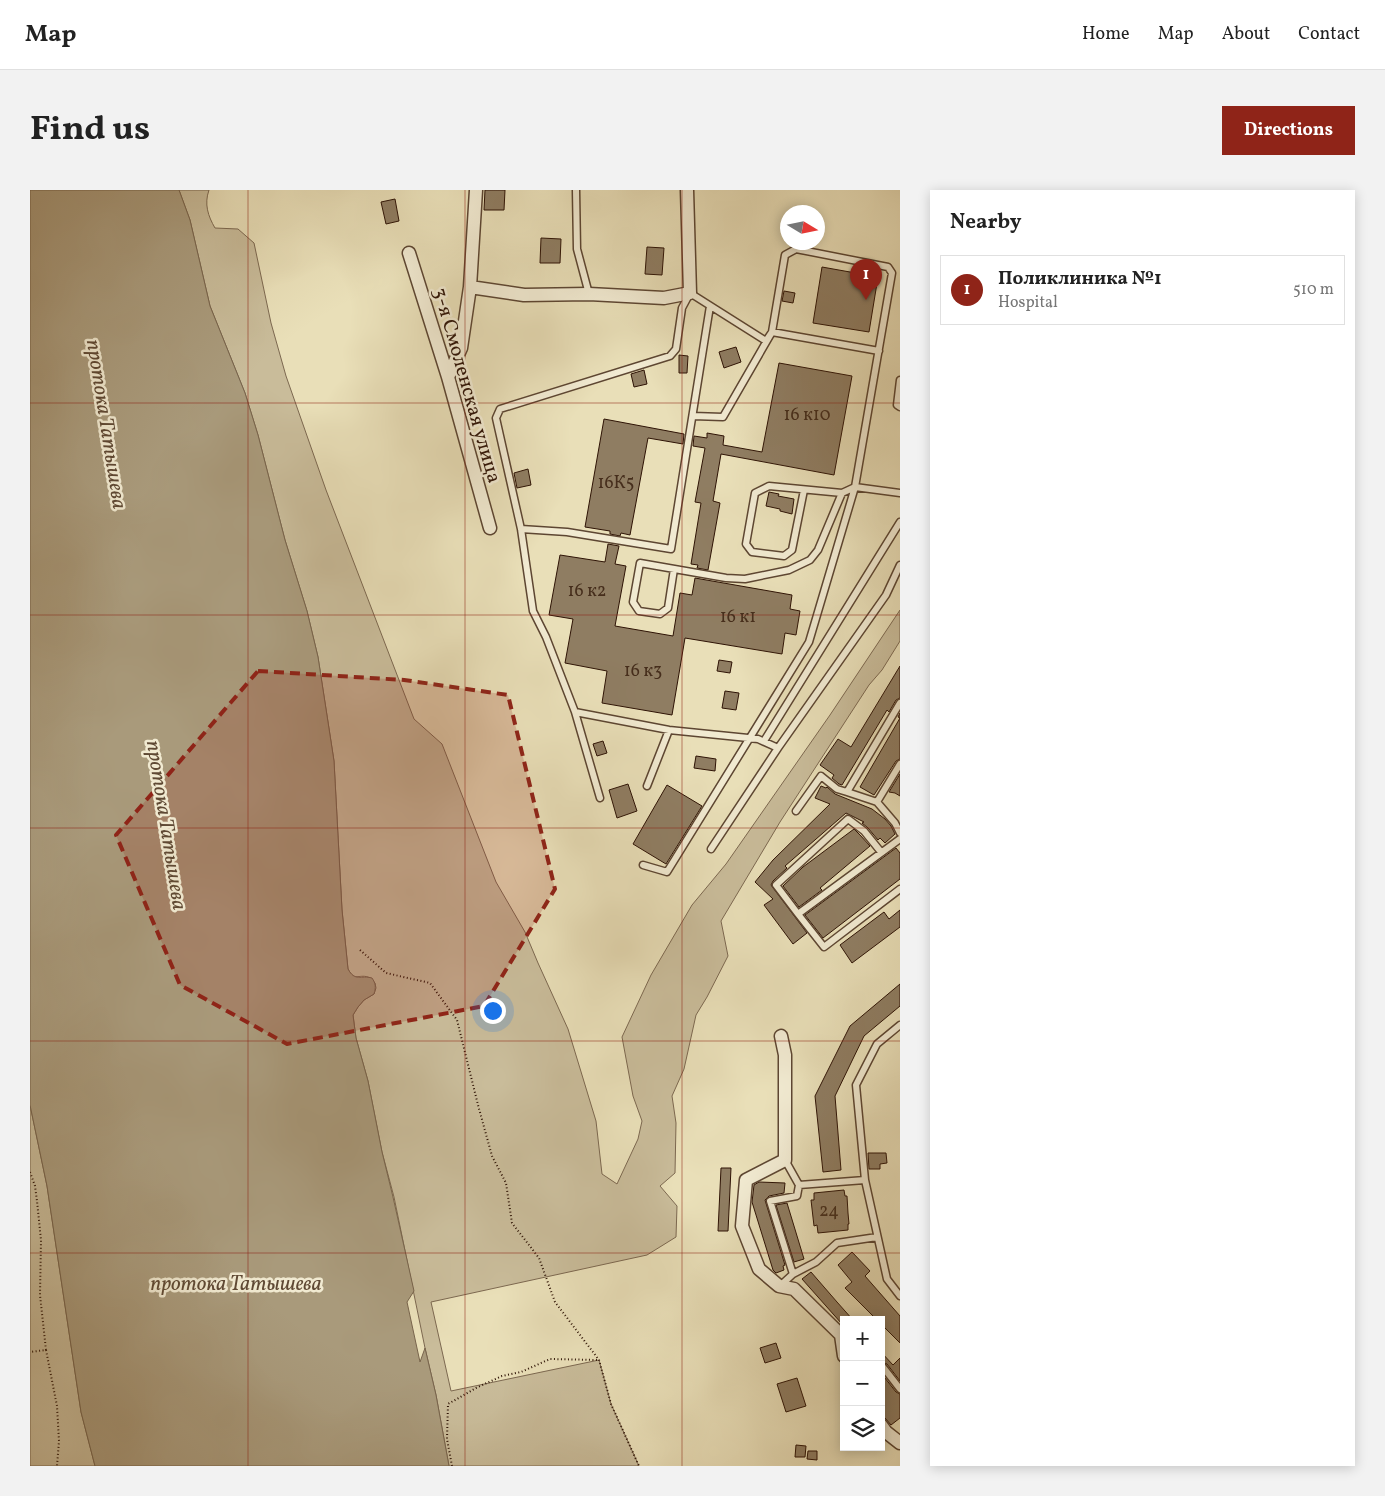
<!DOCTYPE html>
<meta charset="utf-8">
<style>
body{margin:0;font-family:Vollkorn,serif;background:#f2f2f2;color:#222}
.controls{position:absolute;right:15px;bottom:15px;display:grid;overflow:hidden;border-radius:0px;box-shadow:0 2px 12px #0003}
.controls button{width:45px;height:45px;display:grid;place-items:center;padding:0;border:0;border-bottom:1px solid #e0e0e0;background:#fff;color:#222;font:25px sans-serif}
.compass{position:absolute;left:750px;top:15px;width:45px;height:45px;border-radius:50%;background:#fff;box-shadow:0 2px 12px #0003;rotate:100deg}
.you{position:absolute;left:462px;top:820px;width:18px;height:18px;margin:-12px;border:4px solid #fff;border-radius:50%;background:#1a73e8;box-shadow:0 0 0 8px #1a73e833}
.badge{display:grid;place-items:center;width:32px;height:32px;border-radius:50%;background:#8f2418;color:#fff;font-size:16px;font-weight:700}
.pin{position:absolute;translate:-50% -41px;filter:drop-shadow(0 1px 2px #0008)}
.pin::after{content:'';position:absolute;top:26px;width:18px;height:15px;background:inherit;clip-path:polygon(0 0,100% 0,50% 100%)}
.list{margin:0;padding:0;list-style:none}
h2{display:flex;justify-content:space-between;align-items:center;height:65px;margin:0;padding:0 20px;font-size:21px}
h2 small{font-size:16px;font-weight:400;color:#767676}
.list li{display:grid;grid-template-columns:32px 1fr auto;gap:15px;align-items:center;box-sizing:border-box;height:70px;margin:0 10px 10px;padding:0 10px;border:1px solid #e0e0e0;border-radius:0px}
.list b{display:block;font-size:19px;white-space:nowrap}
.list p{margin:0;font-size:16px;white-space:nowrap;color:#767676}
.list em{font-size:16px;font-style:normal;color:#767676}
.icon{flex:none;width:28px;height:28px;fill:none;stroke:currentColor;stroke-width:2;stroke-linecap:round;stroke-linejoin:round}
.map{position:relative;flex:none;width:870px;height:1276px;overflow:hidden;border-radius:0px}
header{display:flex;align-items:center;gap:30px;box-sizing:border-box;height:70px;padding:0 25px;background:#fff;border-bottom:1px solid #e0e0e0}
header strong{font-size:24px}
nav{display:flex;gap:28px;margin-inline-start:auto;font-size:18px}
.intro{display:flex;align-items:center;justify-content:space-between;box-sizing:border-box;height:120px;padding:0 30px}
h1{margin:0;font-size:35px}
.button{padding:12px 22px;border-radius:0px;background:#8f2418;color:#fff;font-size:18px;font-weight:700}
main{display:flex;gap:30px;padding:0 30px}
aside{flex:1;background:#fff;border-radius:0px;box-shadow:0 2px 12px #0003}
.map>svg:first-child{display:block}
.green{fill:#c9bc9a;stroke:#7c6850}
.water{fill:#a99a7b;stroke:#78644c}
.building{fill:#8f7d62;stroke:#2e1305}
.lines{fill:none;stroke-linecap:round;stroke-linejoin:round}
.lane-casing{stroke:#5d4632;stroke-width:9}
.street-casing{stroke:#5d4632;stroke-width:15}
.path{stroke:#2e1305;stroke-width:2;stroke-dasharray:1 2.5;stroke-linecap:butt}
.lane{stroke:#f1ead1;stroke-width:6}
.street{stroke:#f1ead1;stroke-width:12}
.marked{fill:#8f2418;fill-opacity:0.2;stroke:#8f2418;stroke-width:4;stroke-dasharray:10 6;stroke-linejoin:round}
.grid{fill:none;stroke:#8f2418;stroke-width:1;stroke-opacity:0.55}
.labels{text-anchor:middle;stroke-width:5;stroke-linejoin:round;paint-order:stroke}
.number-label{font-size:18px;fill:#462e1c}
.street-label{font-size:20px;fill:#2e1305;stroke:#f1ead1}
.water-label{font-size:21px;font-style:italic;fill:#5f4934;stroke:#f1ead1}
</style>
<header>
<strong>Map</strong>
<nav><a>Home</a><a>Map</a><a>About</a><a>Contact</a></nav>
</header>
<div class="intro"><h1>Find us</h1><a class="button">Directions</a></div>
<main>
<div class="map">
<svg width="870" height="1276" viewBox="0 0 870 1276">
<rect width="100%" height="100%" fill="#e9dfb8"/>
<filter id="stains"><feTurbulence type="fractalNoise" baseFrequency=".004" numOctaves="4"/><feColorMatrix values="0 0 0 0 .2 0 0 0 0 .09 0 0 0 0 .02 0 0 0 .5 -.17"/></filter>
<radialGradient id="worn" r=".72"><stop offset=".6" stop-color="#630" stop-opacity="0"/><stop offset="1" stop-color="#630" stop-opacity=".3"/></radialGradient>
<path class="green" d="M149 0H179C174 14 178 26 185 38L208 39 224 53 241 133 256 186 296 300 384 529 412 554 466 692 495 742 508 773 538 839 566 931 572 984 587 994 608 949 612 931 603 906 592 847 621 785 662 715 696 674 800 525 870 420V451L852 480 839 495 750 632 691 731 698 766 677 807 666 825 654 879 642 906 646 933 645 983 630 996 647 1016 646 1047 617 1065 401 1112 421 1201 569 1170 581 1214 609 1276H419L406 1205 395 1158 364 1007 352 962 338 891 326 848 323 825 328 817 334 810 344 804 346 798 345 793C343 791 341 788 338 787 328 784 325 792 318 779L312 720 304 571 288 467 277 421 255 350 228 245 215 203 180 116 160 30Z
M0 915 17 996 51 1222 65 1276H0Z"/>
<path class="water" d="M0 0H149L160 30 180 116 215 203 228 245 255 350 277 421 288 467 304 571 312 720 318 779C325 792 331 785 342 788 346 794 346 797 344 804L334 810 328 817 323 825 324 833 326 848 338 891 352 962 363 1007 384 1101 377 1112 390 1172 395 1158 406 1205 419 1276H65L51 1222 17 996 0 915Z"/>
<path class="building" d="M455 0H475L474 20H454Z
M365 9 369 31 356 34 351 12Z
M511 48 531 49 530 73H510Z
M617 57 634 58 632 85 615 84Z
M792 77 848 87 839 142 783 133Z
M754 101 765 103 763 113 752 111Z
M706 157 711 172 694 178 689 162Z
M649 165 658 166 657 183H649Z
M749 173 822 186 804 285 691 264 683 311 690 313 678 380 667 378 668 375 661 374 671 313 665 312 675 258 663 256 664 246 677 248V243L694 246 693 255 732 262Z
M614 180 617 194 604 197 601 184Z
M574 229 654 244 653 254 618 248 600 345 591 343 590 346 580 344V341L555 337Z
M498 279 501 295 487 298 484 283Z
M739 302 749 304 748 306 764 309 762 324 750 321V319L736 316Z
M578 354 589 356 585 374 596 376 585 436 643 446 650 403 662 405 665 388 762 405 760 419 770 421 766 445 755 443 752 464 655 448 642 525 572 513 577 481 535 473 543 429 519 425 530 365 575 372Z
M689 470 702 472 700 483 687 481Z
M870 476V508L866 510 859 522 857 520 812 595 809 594 802 588 804 585 790 575 808 549 821 557Z
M695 501 709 503 706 520 692 518Z
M870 523V569L866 571 844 605 830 597 870 528 868 527Z
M573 551 577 563 567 566 563 554Z
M666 566 686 569 685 581 664 578Z
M870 584V606L865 603 859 602Z
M598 594 607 621 587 628 579 600Z
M637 595 672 616 636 674 603 654Z
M791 596 796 598 797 597 805 604 842 619 855 629 861 636 865 644 855 653 850 648 848 650 838 638 832 633 834 632 816 623 755 676 757 678 743 691 741 695 777 743 763 754 734 715 743 709 725 692 743 670 800 614 785 608Z
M824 639 830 645 840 656 790 698 792 700 769 717 753 696 773 677Z
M866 658 870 663V689L793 748 775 725Z
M870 720V737L822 773 810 755 854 722 859 729Z
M870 794V816L834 846 805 906 811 980 793 982 785 906 820 836Z
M838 963H856L857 973 850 974V979H839Z
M691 978H701L698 1041H688Z
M729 992 755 993 754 1003 739 1006 735 1010 755 1075 753 1076 754 1080 746 1083 743 1080 722 1012 724 995Z
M814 1000 815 1006H817L818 1023 819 1034H818V1040L788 1043 787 1035 784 1036 781 1010H784V1003Z
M757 1013 774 1069 764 1072 746 1015Z
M822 1062 840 1081 835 1086 870 1126V1153L851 1134V1130H847L815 1098 822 1092 808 1075Z
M781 1082 807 1112 823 1130H814V1136L812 1134 772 1089Z
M746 1153 751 1168 735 1173 730 1158Z
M851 1162 863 1175 870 1168V1191L857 1174 851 1172Z
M851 1183 866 1202 870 1204V1228L861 1235 855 1228 851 1227Z
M767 1188 776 1216 756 1222 747 1194Z
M766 1255 776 1256 775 1267H765Z
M778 1261H787V1270L777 1269Z"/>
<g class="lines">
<g class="lane-casing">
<path id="lane" d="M546 0 547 59 559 104
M870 190 867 215 870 217
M774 300 762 360 754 366 722 362 716 354 725 303 739 296 812 303 825 297 870 303
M491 339 537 342 641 359 680 116
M644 379 638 418 630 424 609 421 603 412 610 373 696 388 715 389 759 380 780 370 788 360 812 303
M545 522 639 540 728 549 748 558
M734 551 870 332
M870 574 847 612 865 633 870 643
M617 596 639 540
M570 608 545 522 516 447 503 421 491 339 466 228 470 219 640 166 646 159 652 118 660 103 736 151 742 142 849 161
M847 612 817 602 870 513
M766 621 791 586 807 599 817 602
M870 649 768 724 794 757 870 699
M681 659 748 558 856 405 870 375
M613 675 637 682 779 452 825 297 862 83 858 77 766 59 755 65 742 142 693 227 663 226
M768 724 746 695 818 629 834 641 851 662
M870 835 847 854 826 895 835 990 857 1089 870 1106
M755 970 769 995 835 990
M763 1084 740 1011 767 1006 769 995
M751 1095 763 1084 786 1072 807 1053 847 1047
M853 1177 870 1199"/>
</g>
<g class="street-casing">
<path id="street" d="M379 63 418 187 460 338
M440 97 494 105 559 104 634 108 660 103 657 0
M418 187 431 158 440 97 446 0
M751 846 755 865V970L716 990 712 1036 729 1079 749 1096 764 1099 811 1145 814 1166
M851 1235 856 1242 870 1253"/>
</g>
<path class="path" d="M330 760 356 783 400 793 427 830 448 915 462 966 476 993 482 1033 509 1068 525 1112 569 1170 581 1214 609 1276
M0 982 5 996 7 1011 11 1050 10 1105 16 1160 0 1162
M16 1160 27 1216 29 1251 27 1276
M422 1276 417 1249 418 1214 446 1198 472 1186 491 1182 520 1169 568 1170"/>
<use href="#lane" class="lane"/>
<use href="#street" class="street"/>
</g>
<path class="marked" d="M228 481 374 490 478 505 525 699 454 816 257 854 150 795 86 645Z"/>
<path class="grid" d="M218 0V1276M435 0V1276M652 0V1276M0 213H870M0 425H870M0 638H870M0 851H870M0 1063H870"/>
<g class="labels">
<g class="number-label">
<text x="777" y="230">16 к10</text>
<text x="586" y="298">16К5</text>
<text x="557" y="406">16 к2</text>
<text x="708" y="432">16 к1</text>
<text x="613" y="486">16 к3</text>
<text x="799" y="1026">24</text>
</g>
<g class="street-label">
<text transform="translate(438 195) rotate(74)" y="7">3-я Смоленская улица</text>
</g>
<g class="water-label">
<text transform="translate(77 234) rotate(81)" y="7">протока Татышева</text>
<text transform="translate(137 635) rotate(81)" y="7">протока Татышева</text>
<text x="206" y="1100">протока Татышева</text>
</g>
</g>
<rect width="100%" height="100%" filter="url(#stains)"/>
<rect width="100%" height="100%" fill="url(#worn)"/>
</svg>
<div class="controls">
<button>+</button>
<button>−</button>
<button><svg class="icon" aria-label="layers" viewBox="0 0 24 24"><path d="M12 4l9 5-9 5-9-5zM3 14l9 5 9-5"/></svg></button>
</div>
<svg class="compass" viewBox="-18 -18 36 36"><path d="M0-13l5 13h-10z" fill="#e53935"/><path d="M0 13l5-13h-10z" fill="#767676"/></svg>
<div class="you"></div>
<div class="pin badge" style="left:836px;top:110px">1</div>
</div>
<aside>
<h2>Nearby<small></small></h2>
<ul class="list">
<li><span class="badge">1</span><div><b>Поликлиника №1</b><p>Hospital</p></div><em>510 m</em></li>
</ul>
</aside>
</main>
